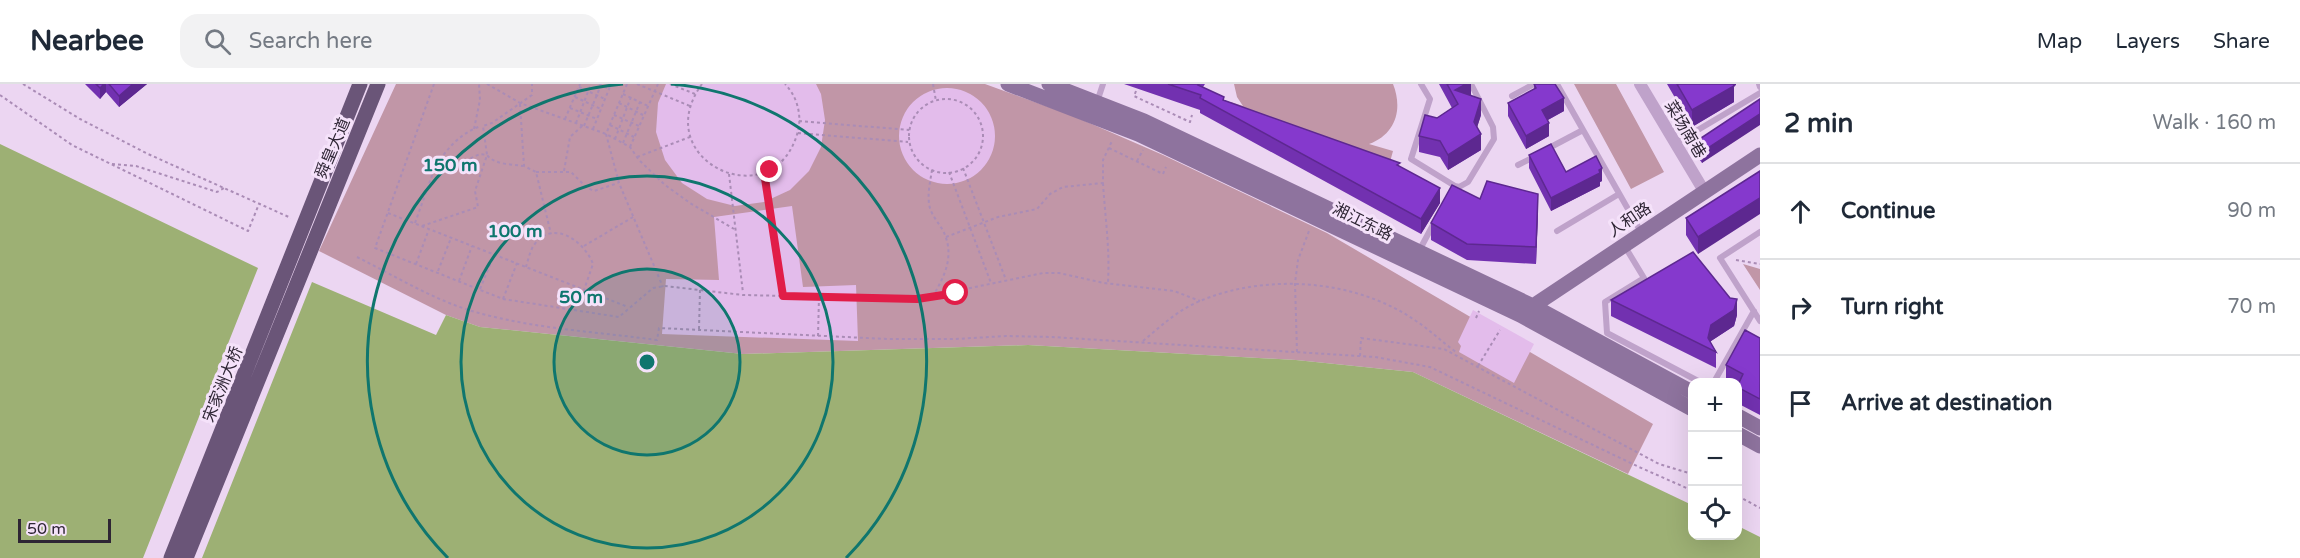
<!DOCTYPE html>
<meta charset="utf-8">
<style>
body{margin:0;font-family:"Varela Round","Noto Sans SC",sans-serif;background:#f2f2f3;color:#1f2937}
.controls{position:absolute;right:18px;bottom:18px;display:grid;overflow:hidden;border-radius:12px;box-shadow:0 6px 24px #0002}
.controls button{width:54px;height:54px;display:grid;place-items:center;padding:0;border:0;border-bottom:2px solid #e0e1e3;background:#fff;color:#1f2937;font:30px sans-serif}
.scale{position:absolute;left:18px;bottom:15px;width:93px;box-sizing:border-box;padding-left:6px;border:3px solid #2e2534;border-top:0;font-size:16px;line-height:21px;white-space:nowrap;color:#2e2534;-webkit-text-stroke:4px #f5e2fa;paint-order:stroke}
.stop{position:absolute;width:18px;height:18px;margin:-14px;border:4px solid #e11d48;border-radius:50%;background:#fff}
.stop.end{background:#e11d48;border-color:#fff;box-shadow:0 2px 6px #0008}
.list{margin:0;padding:0;list-style:none}
h2{display:flex;justify-content:space-between;align-items:center;height:78px;margin:0;padding:0 24px;font-size:26px}
h2 small{font-size:20px;font-weight:400;color:#747a83}
.list li{display:grid;grid-template-columns:39px 1fr auto;gap:18px;align-items:center;box-sizing:border-box;height:96px;padding:0 24px;border-top:2px solid #e0e1e3}
.list b{display:block;font-size:22px;white-space:nowrap}
.list em{font-size:20px;font-style:normal;color:#747a83}
.icon{flex:none;width:33px;height:33px;fill:none;stroke:currentColor;stroke-width:2;stroke-linecap:round;stroke-linejoin:round}
.map{position:relative;flex:none;width:1760px;height:474px;overflow:hidden}
header{display:flex;align-items:center;gap:36px;box-sizing:border-box;height:84px;padding:0 30px;background:#fff;border-bottom:2px solid #e0e1e3}
header strong{font-size:28px}
nav{display:flex;gap:33px;margin-inline-start:auto;font-size:21px}
.search{width:420px;height:54px;background:#f2f2f3;display:flex;align-items:center;gap:15px;box-sizing:border-box;padding:0 21px;border-radius:18px;color:#747a83;font-size:22px}
main{display:flex}
aside{flex:1;background:#fff}
.map>svg:first-child{display:block}
.green{fill:#c196a7}
.plaza{fill:#e3bceb}
.water{fill:#9db074}
.lines{fill:none;stroke-linecap:round;stroke-linejoin:round}
.path{stroke:#aa8cb6;stroke-width:2;stroke-dasharray:3 3;stroke-linecap:butt}
.service{stroke:#bfa2ca;stroke-width:6}
.minor{stroke:#bfa2ca;stroke-width:12}
.secondary{stroke:#8e739e;stroke-width:15}
.primary{stroke:#6a5578;stroke-width:15}
.wall{fill:#7231b0}
.shaded-wall{fill:#5d2890}
.building{fill:#8539cd;stroke:#5d2890;stroke-width:1.5}
.route{stroke:#e11d48;stroke-width:8}
.ring{fill:none;stroke:#0f766e;stroke-width:3}
.labels{text-anchor:middle;stroke-width:6;stroke-linejoin:round;paint-order:stroke}
.street-label{font-size:16px;fill:#2e2534;stroke:#f5e2fa}
.centre{fill:#0f766e;stroke:#f5e2fa;stroke-width:3}
.ring-label{font-size:18px;text-anchor:middle;font-weight:bold;fill:#0f766e;stroke:#f5e2fa;stroke-width:6;stroke-linejoin:round;paint-order:stroke}
</style>
<header>
<strong>Nearbee</strong>
<div class="search"><svg class="icon" aria-label="search" viewBox="0 0 24 24"><circle cx="10" cy="10" r="6"/><path d="M15 15l6 6"/></svg>Search here</div>
<nav><a>Map</a><a>Layers</a><a>Share</a></nav>
</header>
<main>
<div class="map">
<svg width="1760" height="474" viewBox="0 0 1760 474">
<rect width="100%" height="100%" fill="#ecd6f2"/>
<path class="green" d="M396 0H985L1071 31 1163 71 1327 149 1653 340 1628 390 1413 288 1296 276 1028 261 743 270 480 243 446 231 319 167Z
M1234 0H1393C1403 25 1396 50 1369 60L1393 67 1390 78 1227 28 1231 18 1243 22 1237 13Z
M1574 0H1616L1664 88 1631 105Z
M1743 180 1760 185V206Z"/>
<path class="plaza" d="M666 0H816L821 10 825 36 821 63 809 87 790 106 764 118 735 122 707 115 682 99 665 76 656 48 658 19Z
M899 52a48 48 0 1 1 96 0a48 48 0 1 1-96 0Z
M792 122 803 203 856 201 858 257 662 250 666 195 719 196 714 133Z
M1473 226 1534 260 1514 299 1459 268 1461 262 1458 258Z"/>
<path class="water" d="M0 60 258 184 143 474H0Z
M312 198 436 251 446 231 480 243 743 270 1028 261 1296 276 1413 288 1692 421V452H1738V442L1760 453V474H202Z"/>
<g class="lines">
<path class="path" d="M23 0 80 35 148 70 291 134
M434 0 375 164 503 215 619 233 653 204 665 202 743 211 917 215 1043 189H1059L1104 199 1174 207 1200 217
M487 0 520 19 606 50 630 63 639 76 665 101 690 119 734 145
M599 0 609 5
M627 0 606 50 619 99 663 203
M637 0 690 22
M670 0 695 10
M702 0C646 77 775 136 798 47 802 31 797 12 785 0
M933 0 936 17
M579 3 605 15
M1136 7 1134 12 1190 38 1192 31
M623 10 648 22
M0 11 72 61 248 147 259 120
M575 13 601 25
M909 52a37 37 0 1 1 74 0a37 37 0 1 1-74 0Z
M619 19 643 31
M520 20 524 82 536 88 551 150
M570 24 597 35
M614 31 639 42
M565 35 580 0
M799 37 909 46
M576 39 591 0
M610 41 634 53
M584 42 601 1
M474 45 480 16 479 0
M593 45 611 0
M798 49 908 58
M615 55 631 13
M623 59 640 18
M630 63 658 0
M1109 64 1163 90 1166 83
M637 73 690 53
M465 77 480 70 487 71C495 81 511 80 523 82
M1137 77 1143 66
M112 80 136 82 217 108 224 104
M963 84 1006 196
M434 86C444 67 460 49 481 42
M932 86C930 99 926 115 931 127 935 136 942 143 945 151 954 174 944 193 933 212
M564 87 570 53 582 42
M536 88H571L586 103 594 107 618 99
M764 88 783 212
M949 88 991 199
M729 90 743 209
M1103 99C1105 132 1110 165 1108 198
M388 129 628 223
M415 139 434 86 465 77 473 85 482 86
M422 142 478 123 475 107 487 71 483 42 492 39 532 11V0
M946 153 998 133 1037 125 1050 110 1063 103 1103 99V76L1112 57
M584 162 633 133
M357 173C397 193 437 218 479 229 537 245 598 248 657 256L659 244 887 255H956L1006 252 1052 253 1375 273 1430 283 1639 383 1691 406 1692 402
M1736 176 1760 180
M416 180 429 145
M526 183C528 176 530 167 534 161 553 134 585 158 593 180L584 206
M438 187 451 154
M459 197 472 162
M480 205 494 171
M503 215 517 179
M1476 234 1479 227
M699 245 700 206
M818 252 819 213
M1143 257C1161 242 1178 226 1200 217 1266 189 1356 195 1416 237 1430 246 1442 258 1456 268
M1297 268 1295 199 1298 176 1309 147
M1360 272 1361 254 1444 265 1659 380 1692 390
M1478 282 1500 246
M1738 412 1760 424"/>
<path class="service" d="M1421 0 1430 15 1411 75 1455 102 1451 109
M1557 0 1641 148
M1759 0 1760 3
M1512 12 1534 0
M1097 18 1103 0
M1676 59 1760 9
M1547 65 1583 46
M1518 81 1536 72
M1455 102 1459 103 1468 98 1494 55 1493 43 1471 0
M1557 147 1619 110
M1760 148 1720 174 1760 237
M1624 161 1644 194 1605 218 1607 249 1700 298
M1419 167 1434 139
M1714 298 1754 227"/>
<path class="minor" d="M1640 0 1704 107"/>
<path class="secondary" d="M1008 0 1138 50 1520 231 1692 325
M1049 0 1144 37 1533 222 1692 308
M1527 226 1760 71
M1738 332 1760 344
M1738 350 1760 362"/>
<path class="primary" d="M171 474 360 0
M186 474 378 0"/>
</g>
<path class="wall" d="M85 0H147L119 23 106 8 100 15Z
M1124 0H1205L1203 3 1224 16 1400 83 1440 119 1421 150 1200 29V26Z
M1439 0H1471V12L1481 31 1477 43 1481 66 1448 86 1440 73 1419 68V52L1437 34 1452 24Z
M1534 0 1564 27 1548 36 1549 52 1526 65 1508 32V19L1534 5Z
M1667 0H1736V1L1734 2V18L1692 43Z
M1760 15 1702 79 1695 69V58Z
M1529 71 1566 88 1602 97 1600 98V102L1551 127 1529 84Z
M1760 87 1698 170 1686 151V134Z
M1480 115 1538 127 1536 180 1467 176 1431 156V139Z
M1611 216 1737 231 1734 242 1711 257V259L1716 268V284L1611 232Z
M1760 254V331L1737 319V298H1728L1726 297V281Z"/>
<path class="shaded-wall" d="M104 0H106V8L100 15V4Z
M133 0H147L119 23V12Z
M1466 0H1471V13L1455 6Z
M1727 0H1736V1L1734 2V18L1692 43V26Z
M1564 14V27L1542 39V26Z
M1481 15V31L1474 53V38Z
M1760 30V41L1702 79V68Z
M1549 39V52L1526 65V52Z
M1481 50V66L1448 86V71Z
M1602 84V97L1600 98V102L1551 127V114Z
M1440 104V119L1421 150V135Z
M1538 110V127L1536 180V163Z
M1760 114V130L1698 170V153Z
M1737 215V231L1734 242 1711 257 1709 265 1708 254 1711 241Z"/>
<path class="building" d="M96 0H104L100 4Z
M109 0H133L119 12Z
M1168 0H1199L1198 1 1224 13 1223 16 1400 79 1397 81 1440 104 1421 135 1200 14 1201 11Z
M1447 0H1466L1455 6 1481 15 1474 38 1481 50 1448 71 1440 57 1419 52 1425 31 1437 34 1458 20Z
M1534 0H1555L1564 14 1542 26 1549 39 1526 52 1508 19 1536 4Z
M1677 0H1733L1734 2 1692 26Z
M1760 15V30L1702 68 1695 58Z
M1551 60 1566 88 1596 72 1602 84 1599 86 1600 89 1551 114 1529 71Z
M1760 87V114L1698 153 1686 134Z
M1487 97 1538 110 1536 163 1467 160 1431 139 1452 101 1480 115Z
M1693 168 1730 214 1737 215 1734 226 1711 241 1708 254 1716 268 1611 216Z
M1745 246 1760 254V315L1737 303 1743 290 1726 281Z"/>
<g class="lines">
<path class="route" d="M770 86 764 88 783 212 917 215 956 209"/>
</g>
<circle cx="647" cy="278" r="93" fill="#0f766e" fill-opacity=".12"/>
<g class="ring">
<circle cx="647" cy="278" r="93"/>
<circle cx="647" cy="278" r="186"/>
<path d="M448 474A279 279 0 0 1 623 0M671 0A279 279 0 0 1 846 474"/>
</g>
<g class="labels">
<g class="street-label">
<text transform="translate(1686 45) rotate(59)" y="6">菜场南巷</text>
<text transform="translate(332 64) rotate(-67)" y="6">舜皇大道</text>
<text transform="translate(1629 135) rotate(-34)" y="6">人和路</text>
<text transform="translate(1363 137) rotate(26)" y="6">湘江东路</text>
<text transform="translate(222 300) rotate(-68)" y="6">宋家洲大桥</text>
</g>
</g>
<circle cx="647" cy="278" r="9" class="centre"/>
<g class="ring-label">
<text x="450" y="87">150 m</text>
<text x="515" y="153">100 m</text>
<text x="581" y="219">50 m</text>
</g>
</svg>
<div class="controls">
<button>+</button>
<button>−</button>
<button><svg class="icon" aria-label="locate" viewBox="0 0 24 24"><circle cx="12" cy="12" r="6"/><path d="M12 2v4M12 18v4M2 12h4M18 12h4"/></svg></button>
</div>
<div class="scale">50 m</div>
<div class="stop" style="left:956px;top:209px"></div>
<div class="stop end" style="left:770px;top:86px"></div>
</div>
<aside>
<h2>2 min<small>Walk · 160 m</small></h2>
<ul class="list">
<li><svg class="icon" aria-label="ahead" viewBox="0 0 24 24"><path d="M12 20V5M6 11l6-6 6 6"/></svg><div><b>Continue</b></div><em>90 m</em></li>
<li><svg class="icon" aria-label="right" viewBox="0 0 24 24"><path d="M7 20v-9h11M14 6l5 5-5 5"/></svg><div><b>Turn right</b></div><em>70 m</em></li>
<li><svg class="icon" aria-label="arrive" viewBox="0 0 24 24"><path d="M6 21V4h12l-3 4 3 4H6"/></svg><div><b>Arrive at destination</b></div></li>
</ul>
</aside>
</main>
